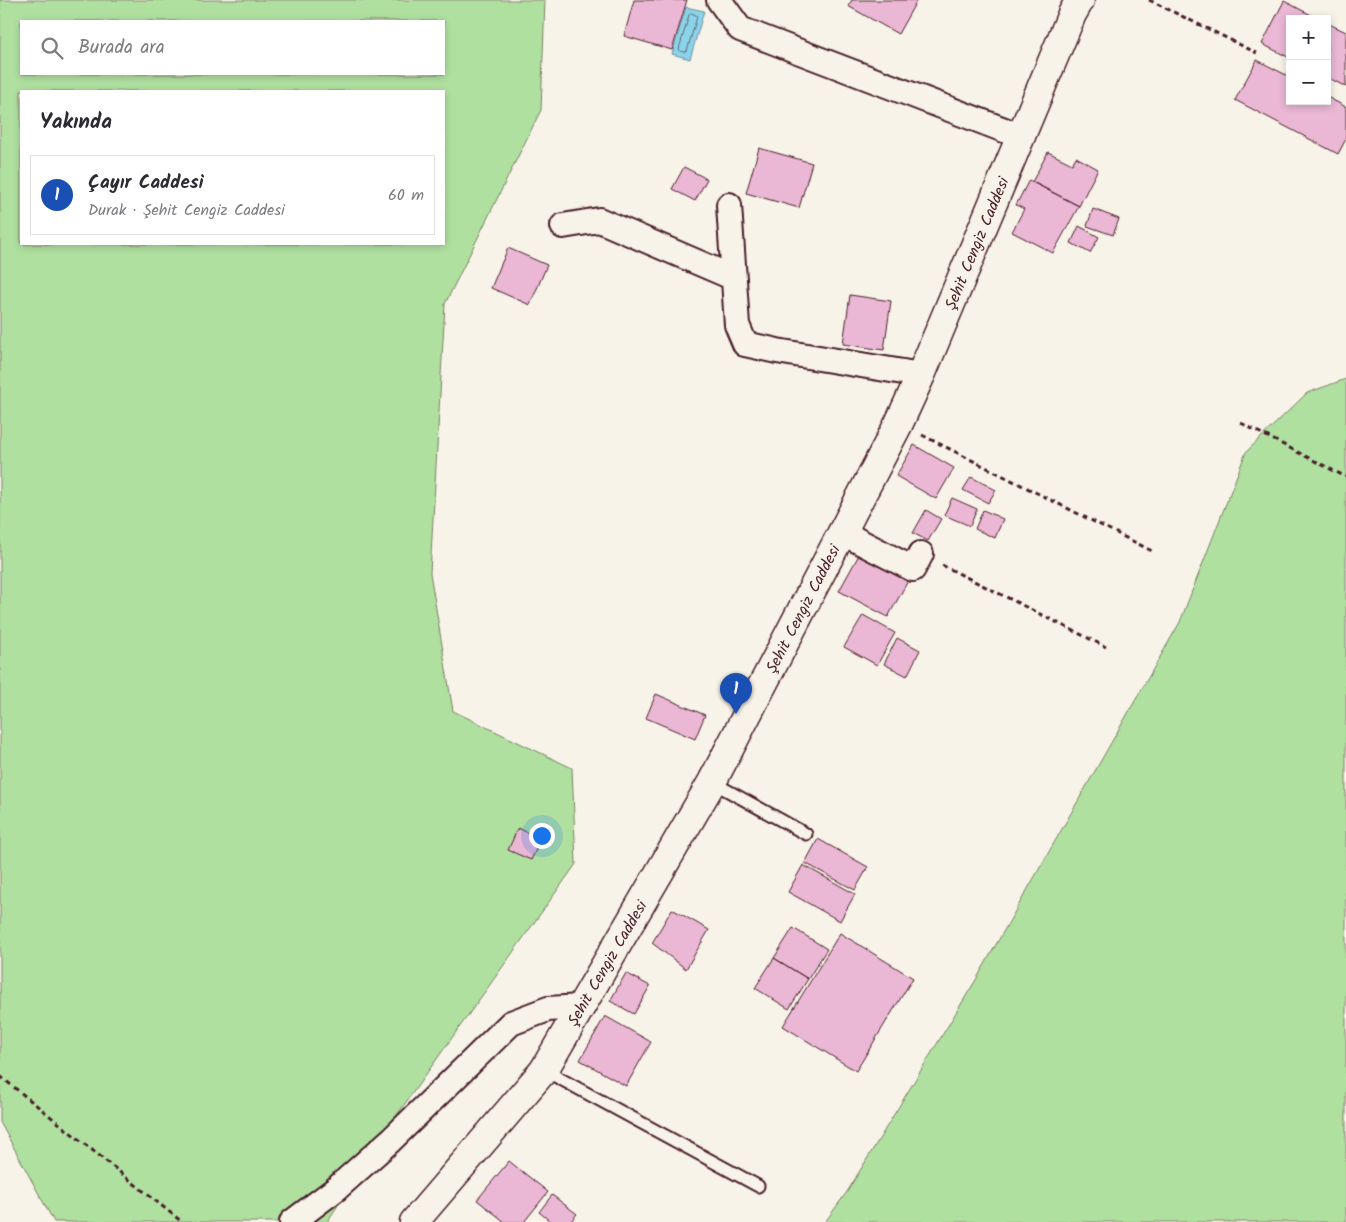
<!DOCTYPE html>
<html lang="tr">
<meta charset="utf-8">
<style>
body{margin:0;font-family:Kalam,sans-serif;background:#f7f7f7;color:#2b2b33}
.controls{position:absolute;right:15px;top:15px;display:grid;overflow:hidden;border-radius:0px;box-shadow:0 2px 8px #0003}
.controls button{width:45px;height:45px;display:grid;place-items:center;padding:0;border:0;border-bottom:1px solid #e1e1e2;background:#fff;color:#2b2b33;font:25px sans-serif}
.you{position:absolute;left:541px;top:835px;width:18px;height:18px;margin:-12px;border:4px solid #fff;border-radius:50%;background:#1a73e8;box-shadow:0 0 0 8px #1a73e833}
.badge{display:grid;place-items:center;width:32px;height:32px;border-radius:50%;background:#c8321e;color:#fff;font-size:16px;font-weight:700}
.pin{position:absolute;translate:-50% -41px;filter:drop-shadow(0 1px 2px #0008)}
.pin::after{content:'';position:absolute;top:26px;width:18px;height:15px;background:inherit;clip-path:polygon(0 0,100% 0,50% 100%)}
.list{margin:0;padding:0;list-style:none}
h2{display:flex;justify-content:space-between;align-items:center;height:65px;margin:0;padding:0 20px;font-size:21px}
h2 small{font-size:16px;font-weight:400;color:#7c7c81}
.list li{display:grid;grid-template-columns:32px 1fr auto;gap:15px;align-items:center;box-sizing:border-box;height:80px;margin:0 10px 10px;padding:0 10px;border:1px solid #e1e1e2;border-radius:0px}
.list b{display:block;font-size:19px;white-space:nowrap}
.list p{margin:0;font-size:16px;white-space:nowrap;color:#7c7c81}
.list em{font-size:16px;font-style:normal;color:#7c7c81}
.icon{flex:none;width:28px;height:28px;fill:none;stroke:currentColor;stroke-width:2;stroke-linecap:round;stroke-linejoin:round}
.map{position:relative;flex:none;width:1346px;height:1222px;overflow:hidden}
.search{position:absolute;background:#fff;box-shadow:0 2px 8px #0003;left:20px;top:20px;width:425px;height:55px;display:flex;align-items:center;gap:12px;box-sizing:border-box;padding:0 18px;border-radius:0px;color:#7c7c81;font-size:19px}
.panel{position:absolute;background:#fff;box-shadow:0 2px 8px #0003;left:20px;top:90px;width:425px;height:155px;border-radius:0px}
.map>svg:first-child{display:block}
.green{fill:#afe0a0;stroke:#7c8066;fill-rule:evenodd}
.water{fill:#8ad4ea;stroke:#708c9e}
.lines{fill:none;stroke-linecap:round;stroke-linejoin:round}
.shore{stroke:#646777;stroke-width:1}
.building{fill:#eab7d4;stroke:#4a1f2b}
.lane-casing{stroke:#4a1f2b;stroke-width:15}
.street-casing{stroke:#4a1f2b;stroke-width:28}
.secondary-casing{stroke:#4a1f2b;stroke-width:31}
.path{stroke:#4a1f2b;stroke-width:3;stroke-dasharray:5 4;stroke-linecap:butt}
.lane{stroke:#f7f3e8;stroke-width:11}
.street{stroke:#f7f3e8;stroke-width:24}
.secondary{stroke:#f7f3e8;stroke-width:28}
.labels{text-anchor:middle;stroke-width:5;stroke-linejoin:round;paint-order:stroke}
.street-label{font-size:16px;fill:#4a1f2b;stroke:#f7f3e8}
</style>
<div class="map">
<svg width="1346" height="1222" viewBox="0 0 1346 1222">
<rect width="100%" height="100%" fill="#f7f3e8"/>
<filter id="ink" filterUnits="userSpaceOnUse"><feTurbulence type="fractalNoise" baseFrequency=".02" numOctaves="2"/><feDisplacementMap in="SourceGraphic" scale="10" xChannelSelector="R" yChannelSelector="G"/><feConvolveMatrix kernelMatrix="1 2 1 2 8 2 1 2 1" color-interpolation-filters="sRGB"/></filter>
<g filter="url(#ink)">
<path class="green" d="M0 0H545L541 110 445 304 430 573 453 711 572 768 576 864 399 1112 327 1222H54L0 1122ZM21 21H444V74H21ZM21 91H444V244H21Z
M1346 379V1222H825L847 1192 977 978 1180 622 1246 452 1307 393Z"/>
<path class="water" d="M686 7 704 11 690 59 672 54Z"/>
<g class="lines">
<path class="shore" d="M691 13 696 15 697 17 687 51 685 52 680 51 679 49 689 15Z"/>
</g>
<path class="building" d="M634 0H687L672 50 624 36Z
M852 0H917L898 34 848 6Z
M1284 1 1319 19H1290V58L1262 44Z
M1327 23 1346 32V87L1327 77Z
M1257 60 1290 77V101H1327V97L1346 107V139L1338 154 1235 100Z
M759 148 812 163 799 208 746 193Z
M1048 152 1072 164 1076 157 1098 169 1079 206 1032 182Z
M684 167 707 179 695 201 672 189Z
M1029 180 1079 206 1053 253 1012 232 1024 209 1016 205Z
M1093 209 1119 219 1113 235 1087 226Z
M1079 226 1099 237 1090 253 1071 243Z
M508 248 547 265 530 305 491 288Z
M850 295 891 301 884 350 843 344Z
M914 445 954 468 936 499 896 476Z
M971 477 996 490 988 503 963 490Z
M952 498 977 509 970 526 944 515Z
M926 510 941 519 928 541 913 533Z
M983 510 1003 519 995 538 975 529Z
M860 553 909 579 888 617 839 591Z
M863 615 895 633 877 665 844 647Z
M897 638 920 650 907 676 884 664Z
M656 694 705 715 695 739 646 718Z
M518 828 541 839 531 860 508 850Z
M818 839 868 867 855 890 805 863Z
M803 865 855 894 840 921 788 892Z
M672 909 709 930 686 969 652 943Z
M793 928 827 949 808 979 774 958Z
M840 933 913 978 856 1071 783 1026Z
M774 958 808 979 789 1009 755 988Z
M626 973 650 986 634 1014 610 1001Z
M605 1016 651 1042 626 1086 580 1060Z
M509 1161 548 1192 524 1222H505L477 1200Z
M552 1195 577 1214 570 1222H551L539 1212Z"/>
<g class="lines">
<g class="lane-casing">
<path id="lane" d="M712 782 806 834
M544 1070 758 1186"/>
</g>
<g class="street-casing">
<path id="street" d="M719 0 740 29 1020 136
M729 205 737 325 745 344 777 351 921 375
M563 226 599 220 734 278
M841 532 913 569 921 554
M292 1222 336 1189 391 1140 511 1023 548 1009 581 1007"/>
</g>
<g class="secondary-casing">
<g id="secondary">
<path id="s1" d="M414 1222 544 1070 712 782 899 423 921 375 1072 14 1080 0"/>
</g>
</g>
<path class="path" d="M1149 0 1257 53
M1241 423 1346 477
M922 435 1152 551
M942 565 1106 647
M0 1076 182 1222"/>
<use href="#lane" class="lane"/>
<use href="#street" class="street"/>
<use href="#secondary" class="secondary"/>
</g>
</g>
<g class="labels">
<g class="street-label">
<text dy="6" stroke="none"><textPath href="#s1" startOffset="1134">Şehit Cengiz Caddesi</textPath></text>
<text dy="6" stroke="none"><textPath href="#s1" startOffset="729">Şehit Cengiz Caddesi</textPath></text>
<text dy="6" stroke="none"><textPath href="#s1" startOffset="324">Şehit Cengiz Caddesi</textPath></text>
</g>
</g>
</svg>
<div class="controls">
<button>+</button>
<button>−</button>
</div>
<div class="you"></div>
<div class="pin badge" style="left:736px;top:714px;background:#1a4fb4">1</div>
<div class="search"><svg class="icon" aria-label="search" viewBox="0 0 24 24"><circle cx="10" cy="10" r="6"/><path d="M15 15l6 6"/></svg>Burada ara</div>
<section class="panel">
<h2>Yakında<small></small></h2>
<ul class="list">
<li><span class="badge" style="background:#1a4fb4">1</span><div><b>Çayır Caddesi</b><p>Durak · Şehit Cengiz Caddesi</p></div><em>60 m</em></li>
</ul>
</section>
</div>
